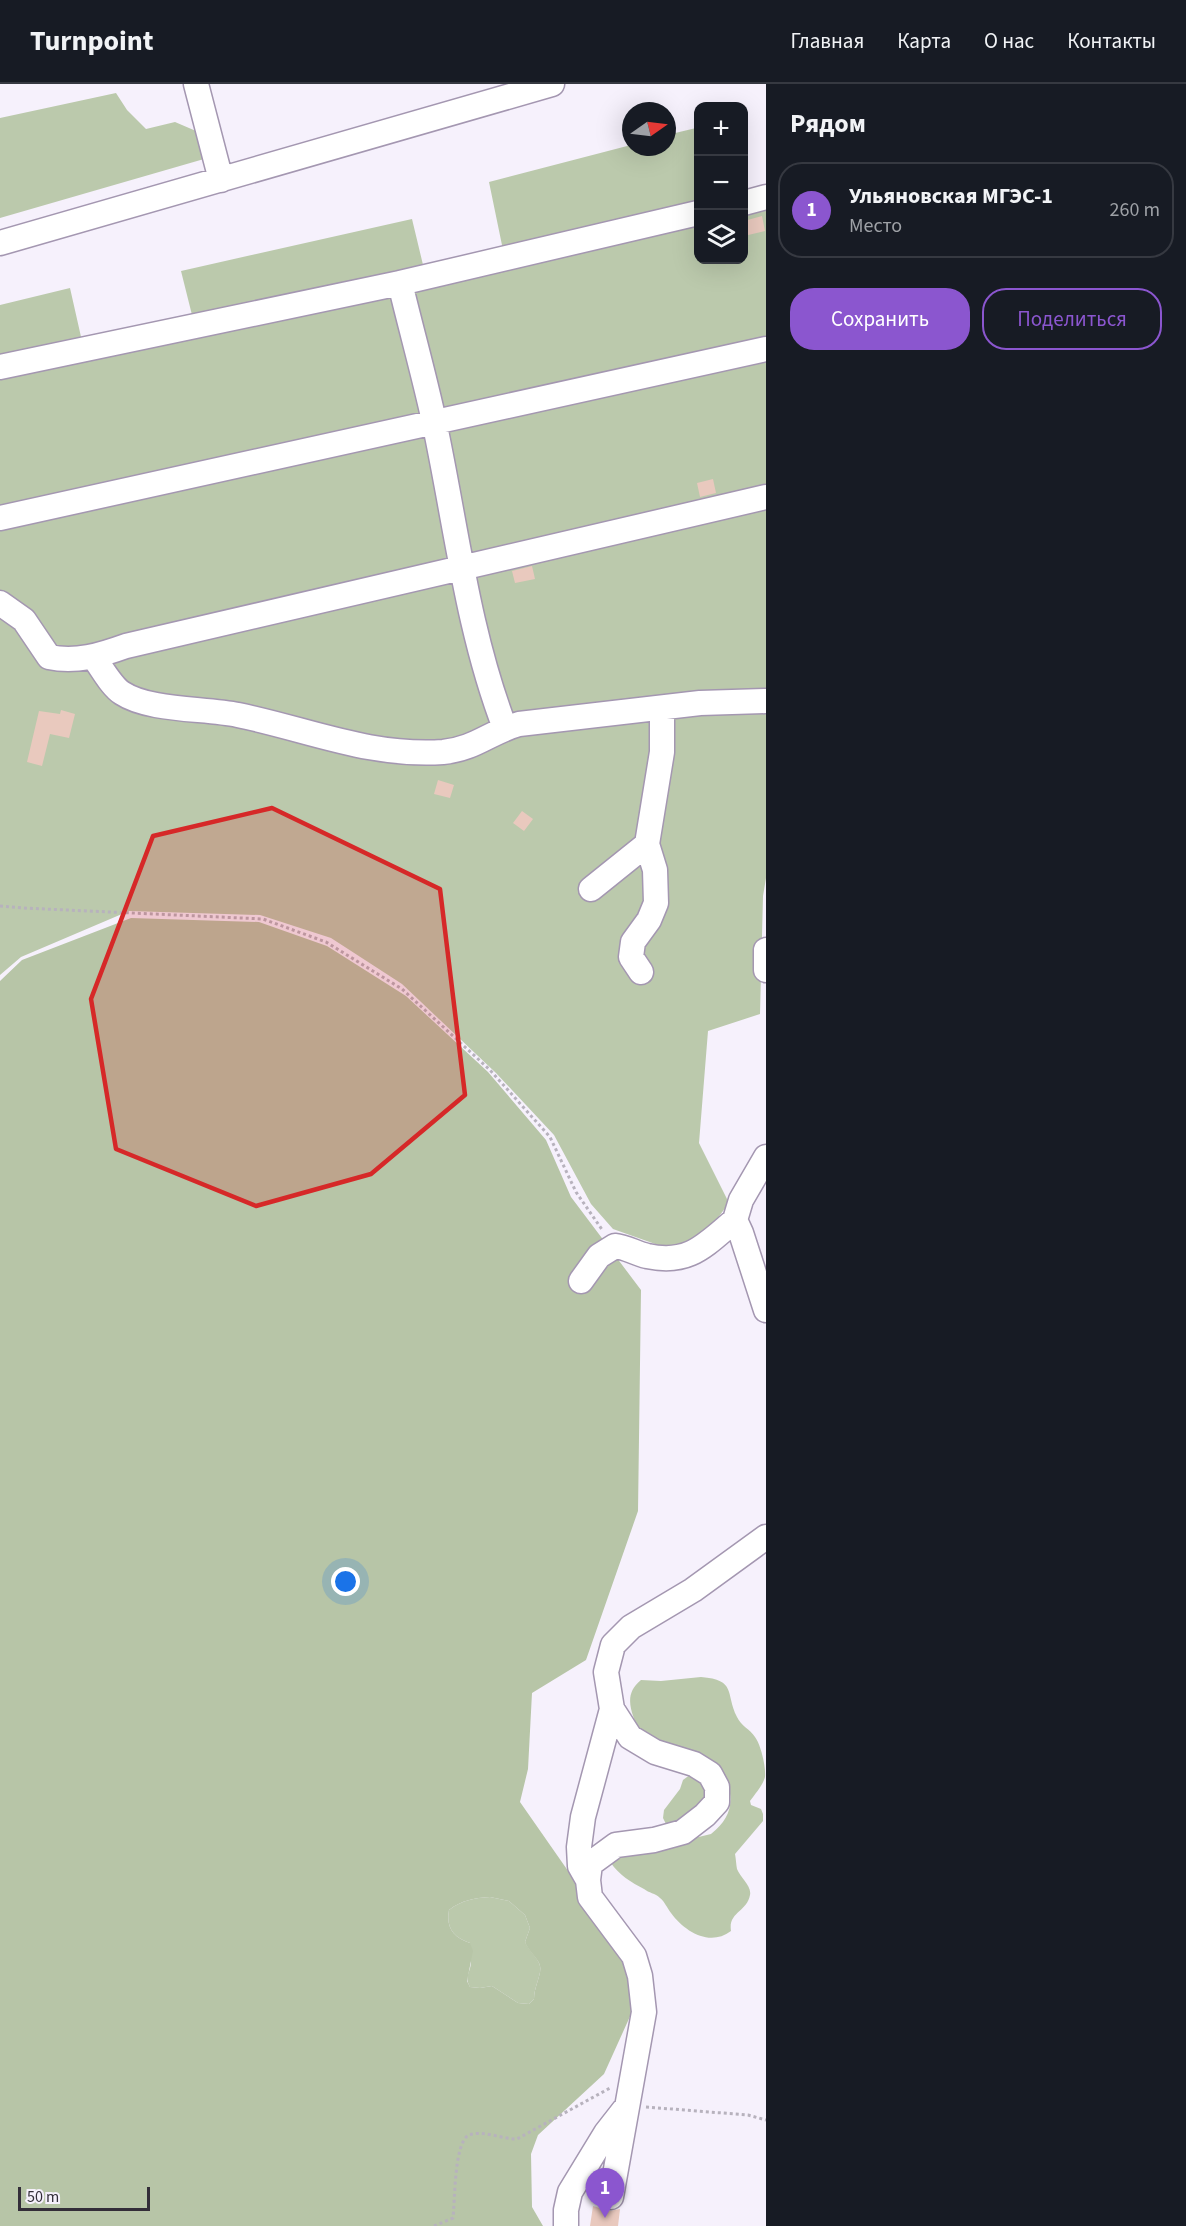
<!DOCTYPE html>
<html lang="ru">
<meta charset="utf-8">
<style>
body{margin:0;font-family:"Source Sans 3",sans-serif;background:#20242c;color:#f1f3f6}
.controls{position:absolute;right:18px;top:18px;display:grid;overflow:hidden;border-radius:12px;box-shadow:0 6px 24px #0002}
.controls button{width:54px;height:54px;display:grid;place-items:center;padding:0;border:0;border-bottom:2px solid #363941;background:#171b24;color:#f1f3f6;font:30px sans-serif}
.compass{position:absolute;left:622px;top:18px;width:54px;height:54px;border-radius:50%;background:#171b24;box-shadow:0 6px 24px #0002;rotate:76deg}
.scale{position:absolute;left:18px;bottom:15px;width:132px;box-sizing:border-box;padding-left:6px;border:3px solid #332e39;border-top:0;font-size:16px;line-height:21px;white-space:nowrap;color:#332e39;-webkit-text-stroke:4px #f6f1fc;paint-order:stroke}
.you{position:absolute;left:346px;top:1498px;width:21px;height:21px;margin:-15px;border:4px solid #fff;border-radius:50%;background:#1a73e8;box-shadow:0 0 0 9px #1a73e833}
.badge{display:grid;place-items:center;width:39px;height:39px;border-radius:50%;background:#8b56cf;color:#fff;font-size:20px;font-weight:700}
.pin{position:absolute;translate:-50% -50px;filter:drop-shadow(0 2px 3px #0008)}
.pin::after{content:'';position:absolute;top:32px;width:21px;height:18px;background:inherit;clip-path:polygon(0 0,100% 0,50% 100%)}
.list{margin:0;padding:0;list-style:none}
h2{display:flex;justify-content:space-between;align-items:center;height:78px;margin:0;padding:0 24px;font-size:26px}
h2 small{font-size:20px;font-weight:400;color:#9ea1a6}
.list li{display:grid;grid-template-columns:39px 1fr auto;gap:18px;align-items:center;box-sizing:border-box;height:96px;margin:0 12px 12px;padding:0 12px;border:2px solid #363941;border-radius:24px}
.list b{display:block;font-size:22px;white-space:nowrap}
.list p{margin:0;font-size:20px;white-space:nowrap;color:#9ea1a6}
.list em{font-size:20px;font-style:normal;color:#9ea1a6}
.actions{display:flex;gap:12px;padding:18px 24px}
.actions a{flex:1;padding:14px 0;border:2px solid #8b56cf;border-radius:24px;text-align:center;font-size:21px;color:#8b56cf}
.actions .main{background:#8b56cf;color:#fff}
.icon{flex:none;width:33px;height:33px;fill:none;stroke:currentColor;stroke-width:2;stroke-linecap:round;stroke-linejoin:round}
.map{position:relative;flex:none;width:766px;height:2142px;overflow:hidden}
header{display:flex;align-items:center;gap:36px;box-sizing:border-box;height:84px;padding:0 30px;background:#171b24;border-bottom:2px solid #363941}
header strong{font-size:28px}
nav{display:flex;gap:33px;margin-inline-start:auto;font-size:21px}
main{display:flex}
aside{flex:1;background:#171b24}
.map>svg:first-child{display:block}
.green{fill:#bbc9ac}
.forest{fill:#b7c5a7;fill-rule:evenodd}
.building{fill:#e9c9be}
.lines{fill:none;stroke-linecap:round;stroke-linejoin:round}
.minor-casing{stroke:#a497b1;stroke-width:27}
.path{stroke:#b7b2bd;stroke-width:3;stroke-dasharray:3 3;stroke-linecap:butt}
.minor{stroke:#fff;stroke-width:24}
.marked{fill:#d62828;fill-opacity:0.2;stroke:#d62828;stroke-width:4.5;stroke-linejoin:round}
</style>
<header>
<strong>Turnpoint</strong>
<nav><a>Главная</a><a>Карта</a><a>О нас</a><a>Контакты</a></nav>
</header>
<main>
<div class="map">
<svg width="766" height="2142" viewBox="0 0 766 2142">
<rect width="100%" height="100%" fill="#f6f1fc"/>
<path class="green" d="M116 9 127 26 146 45 175 38 196 47 204 75 0 134V34Z
M696 44 698 51V176H744V126L766 121V794L763 812 760 930 708 947 699 1059 729 1119 689 1172 613 1145 591 1120 554 1051 496 989 402 900 331 854 260 831 129 827 21 873 0 891V221L70 204 86 275 197 251 181 187 412 135 424 185 503 166 489 98 631 61V63H667V51Z
M701 1593C737 1596 725 1609 737 1633 741 1642 750 1645 755 1653 761 1661 766 1683 765 1693 763 1701 755 1710 750 1717L751 1721 761 1725 763 1730V1737L735 1770C736 1775 736 1780 737 1785 740 1793 752 1802 750 1811 747 1828 728 1828 731 1847 710 1863 685 1848 671 1829 667 1824 665 1818 660 1814 655 1809 649 1809 644 1805 632 1799 618 1790 611 1779L612 1774 711 1750C729 1736 734 1721 728 1700L640 1649C632 1630 622 1611 641 1596L661 1597Z
M691 1690 697 1691 711 1711 692 1736 666 1740 663 1734 664 1726 680 1705 683 1696Z
M490 1813 509 1817 525 1831 530 1844 525 1858C529 1867 539 1875 540 1882 542 1890 534 1903 534 1915L529 1920 518 1919 492 1902 480 1904 470 1903C464 1893 470 1889 471 1879 471 1873 470 1866 470 1859 453 1853 446 1844 449 1826 462 1816 474 1814 490 1813Z"/>
<path class="forest" d="M131 834 259 838 327 862 406 912 488 988 546 1056 571 1113 641 1206 638 1427 586 1576 532 1609 528 1685 520 1718 573 1794 633 1887 632 1928 604 1990 538 2051 531 2070 532 2123 543 2142H0V897L22 876ZM490 1813 509 1817 525 1831 530 1844 525 1858C528 1867 539 1875 540 1882 542 1890 534 1903 534 1915L529 1920 518 1919 492 1902 480 1904 470 1903 467 1897 473 1867 470 1859C453 1853 446 1844 449 1826 462 1816 474 1814 490 1813Z"/>
<path class="building" d="M762 132 765 147 744 152V137Z
M713 395 716 409 700 413 697 399Z
M532 482 535 495 515 499 512 487Z
M61 626 75 630 69 654 50 650 42 682 27 678 39 627 60 630Z
M438 696 454 701 450 714 434 710Z
M522 727 533 735 524 747 513 739Z
M593 2122 609 2127 620 2125 618 2142H590Z"/>
<g class="lines">
<g class="minor-casing">
<path id="minor" d="M196 0 221 96
M744 119 766 113
M0 159 552 0
M400 199C411 245 424 291 434 337 456 440 467 545 505 644
M0 283 400 199 698 129
M0 434 766 265
M0 519 24 536 49 573C76 579 101 571 126 562L766 413
M94 574C102 584 111 602 122 609 149 627 205 624 238 631 307 645 370 673 443 668 475 665 490 648 519 640L700 619 766 617
M591 805 647 760
M766 866V886
M641 888 631 873 633 858 649 836 656 819 655 786 647 760 662 668V625
M766 1073 741 1116 735 1136 741 1149 766 1226
M581 1197 599 1172 615 1162C626 1163 635 1169 647 1172 689 1181 704 1162 735 1136
M588 1796 580 1782 579 1763 583 1733 612 1625
M611 2113 644 1928 640 1892 634 1872 590 1813 588 1796 590 1780 616 1761 654 1756 683 1748 705 1731 717 1718V1703L710 1690 694 1680 655 1668 630 1653 612 1625 606 1588 613 1561 631 1543 693 1506 766 1453
M566 2142V2126L570 2108 606 2049 624 2026"/>
</g>
<path class="path" d="M0 822 23 824 263 835 326 858 402 905 490 986 550 1053 576 1108 603 1147
M646 2023 748 2031 766 2036
M434 2142 453 2134C455 2117 454 2058 469 2051 483 2046 502 2055 517 2055L610 2004"/>
<use href="#minor" class="minor"/>
</g>
<path class="marked" d="M272 724 440 805 465 1011 371 1090 256 1122 116 1065 91 915 153 752Z"/>
</svg>
<div class="controls">
<button>+</button>
<button>−</button>
<button><svg class="icon" aria-label="layers" viewBox="0 0 24 24"><path d="M12 4l9 5-9 5-9-5zM3 14l9 5 9-5"/></svg></button>
</div>
<svg class="compass" viewBox="-18 -18 36 36"><path d="M0-13l5 13h-10z" fill="#e53935"/><path d="M0 13l5-13h-10z" fill="#9ea1a6"/></svg>
<div class="scale">50 m</div>
<div class="you"></div>
<div class="pin badge" style="left:605px;top:2134px">1</div>
</div>
<aside>
<h2>Рядом<small></small></h2>
<ul class="list">
<li><span class="badge">1</span><div><b>Ульяновская МГЭС-1</b><p>Место</p></div><em>260 m</em></li>
</ul>
<div class="actions"><a class="main">Сохранить</a><a>Поделиться</a></div>
</aside>
</main>
